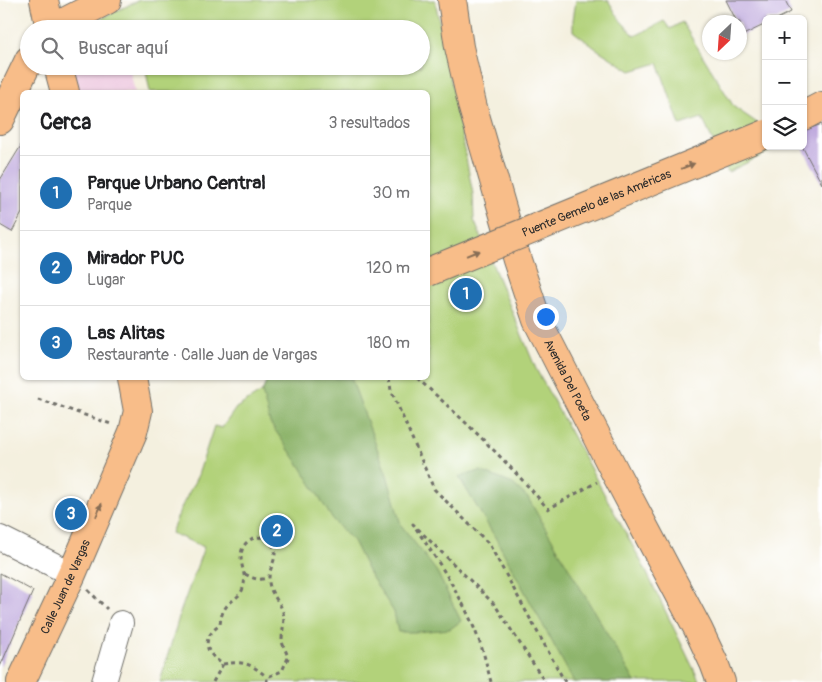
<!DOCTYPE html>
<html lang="es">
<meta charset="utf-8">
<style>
body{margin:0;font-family:Pangolin,sans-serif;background:#f6f6f6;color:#202124}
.controls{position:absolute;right:15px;top:15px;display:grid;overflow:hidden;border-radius:8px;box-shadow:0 1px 4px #0004}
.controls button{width:45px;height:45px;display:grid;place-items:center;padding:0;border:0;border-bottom:1px solid #e0e0e0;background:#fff;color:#202124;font:25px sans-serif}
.compass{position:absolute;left:702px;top:15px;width:45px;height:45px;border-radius:50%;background:#fff;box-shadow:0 1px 4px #0004;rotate:205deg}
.you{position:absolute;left:545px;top:316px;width:18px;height:18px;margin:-12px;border:4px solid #fff;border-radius:50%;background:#1a73e8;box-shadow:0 0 0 8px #1a73e833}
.badge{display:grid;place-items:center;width:32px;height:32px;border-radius:50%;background:#1f6fb2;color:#fff;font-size:16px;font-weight:700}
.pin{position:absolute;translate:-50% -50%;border:2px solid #fff;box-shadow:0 1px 5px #0006}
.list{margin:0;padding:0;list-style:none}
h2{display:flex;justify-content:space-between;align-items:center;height:65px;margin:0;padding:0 20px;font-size:21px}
h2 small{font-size:16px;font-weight:400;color:#757577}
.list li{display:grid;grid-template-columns:32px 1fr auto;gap:15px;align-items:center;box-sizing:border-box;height:75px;padding:0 20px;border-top:1px solid #e0e0e0}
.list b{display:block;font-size:19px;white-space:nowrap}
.list p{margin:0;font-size:16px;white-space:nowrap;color:#757577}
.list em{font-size:16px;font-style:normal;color:#757577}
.icon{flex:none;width:28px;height:28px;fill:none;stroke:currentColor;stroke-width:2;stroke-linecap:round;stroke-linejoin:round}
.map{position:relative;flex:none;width:822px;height:682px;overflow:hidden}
.search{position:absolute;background:#fff;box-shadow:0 1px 4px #0004;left:20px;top:20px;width:410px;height:55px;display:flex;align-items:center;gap:12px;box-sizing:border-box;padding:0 18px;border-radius:28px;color:#757577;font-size:19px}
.panel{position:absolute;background:#fff;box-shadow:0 1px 4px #0004;left:20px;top:90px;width:410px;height:290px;border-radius:8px}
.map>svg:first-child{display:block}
.built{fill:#f0d0e4}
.green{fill:#b2d27a;stroke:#6e7e52}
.forest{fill:#8db46a;stroke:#5c704a}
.building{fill:#c0aade}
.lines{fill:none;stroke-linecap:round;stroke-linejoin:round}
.minor-casing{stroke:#71706a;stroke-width:26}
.major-casing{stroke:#71706a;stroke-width:30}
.path{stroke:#71706a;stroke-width:3;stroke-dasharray:4 4;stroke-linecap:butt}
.minor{stroke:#fff;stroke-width:24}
.major{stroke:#f8bd89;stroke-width:28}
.major-bridge-casing{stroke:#71706a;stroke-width:30;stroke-linecap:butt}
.major-bridge{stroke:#f8bd89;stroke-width:28}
.oneway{fill:#876d55}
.labels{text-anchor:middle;stroke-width:4;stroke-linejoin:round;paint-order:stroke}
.street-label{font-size:12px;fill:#2b2b2b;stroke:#fff}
</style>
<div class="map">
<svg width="822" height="682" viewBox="0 0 822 682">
<rect width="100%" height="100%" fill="#fff"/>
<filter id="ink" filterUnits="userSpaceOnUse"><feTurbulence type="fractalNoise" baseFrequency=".02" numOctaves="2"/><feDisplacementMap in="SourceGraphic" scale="10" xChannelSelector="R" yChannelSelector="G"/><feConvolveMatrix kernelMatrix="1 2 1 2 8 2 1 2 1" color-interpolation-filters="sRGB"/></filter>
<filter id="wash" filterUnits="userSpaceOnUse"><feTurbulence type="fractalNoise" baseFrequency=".0096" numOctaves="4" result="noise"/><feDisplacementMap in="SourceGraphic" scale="20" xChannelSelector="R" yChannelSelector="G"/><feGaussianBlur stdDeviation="1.12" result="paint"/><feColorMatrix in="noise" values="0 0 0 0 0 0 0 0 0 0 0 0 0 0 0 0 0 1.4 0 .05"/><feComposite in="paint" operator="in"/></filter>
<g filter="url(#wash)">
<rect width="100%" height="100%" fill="#f4f0df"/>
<path class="built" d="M64 66H129L135 92H69Z"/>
<path class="green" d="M139 0H435L473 194 474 220 536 369 642 563 700 682H160L181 610 204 547 171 533 182 506 198 475 214 426 222 428 236 408 262 392 268 378H428V92H150L145 66H421V29H80Z
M576 0H608L620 20 635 36 664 21 670 29 682 22 734 107 766 129V146H781L728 172 702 118 680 125 658 63 631 71 595 48 573 31V20Z"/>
<path class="forest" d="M268 378H351L387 475 401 525 437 572 461 621 450 629 416 632H398L394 612 369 573 353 541 333 520 301 467 270 423 262 392Z
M480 471 513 484 528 498 635 682H574L495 537 459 477Z"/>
<g id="blocks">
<path class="building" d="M726 0H785L791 12 777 19H766V24L743 35 740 28V22H737Z
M822 124V184L803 148V131Z
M22 144V213L12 232 0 225V180Z
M0 573 33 591 0 667Z"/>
</g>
</g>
<g filter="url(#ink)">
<use href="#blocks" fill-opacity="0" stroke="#71706a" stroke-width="1"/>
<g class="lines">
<g class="minor-casing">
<path id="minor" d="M0 538 72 574
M104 682 121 623"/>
</g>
<g class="major-casing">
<g id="major">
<path d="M44 0 50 29"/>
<path id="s1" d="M452 0 459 47 473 108 517 260 537 320 615 472 698 629 714 663 721 682"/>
<path d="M51 29 107 0"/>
<path d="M58 66 65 92"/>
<path d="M803 116 822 106"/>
<path d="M0 120 29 60"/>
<path id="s2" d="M21 682 72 574 133 432 138 411 132 378"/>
</g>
</g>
<path class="path" d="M389 378 391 390 434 489 489 544 565 682
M417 378C463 419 507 461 548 509L597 482
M38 399 111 424
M245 574C254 579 260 581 269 577
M88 590 107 609
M223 664C244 661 250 663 267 677
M213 682 223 664C204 653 201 638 220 625 222 599 239 602 243 588 248 574 238 564 242 550 247 535 267 532 274 548 278 558 269 568 269 578 268 591 277 598 282 609 286 620 282 629 282 640 282 645 287 652 288 658L282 671 267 677V682
M491 682C487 667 484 652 478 638 463 597 437 560 413 524L495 605 545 682"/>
<use href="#minor" class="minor"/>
<use href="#major" class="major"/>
<g class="major-bridge-casing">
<g id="major-bridge">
<path id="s3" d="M428 272 766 134"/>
</g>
</g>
<use href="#major-bridge" class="major-bridge"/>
</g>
<defs><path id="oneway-solid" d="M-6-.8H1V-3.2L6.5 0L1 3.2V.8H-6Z" transform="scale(1.25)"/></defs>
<g class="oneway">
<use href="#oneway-solid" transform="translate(688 166) rotate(-22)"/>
<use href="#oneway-solid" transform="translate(473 253) rotate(-22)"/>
<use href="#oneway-solid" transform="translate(99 510) rotate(-67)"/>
</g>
</g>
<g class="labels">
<g class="street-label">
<text dy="4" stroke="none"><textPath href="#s3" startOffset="182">Puente Gemelo de las Américas</textPath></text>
<text dy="4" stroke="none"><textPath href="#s1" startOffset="399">Avenida Del Poeta</textPath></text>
<text dy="4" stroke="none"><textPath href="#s2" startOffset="105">Calle Juan de Vargas</textPath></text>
</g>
</g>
</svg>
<div class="controls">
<button>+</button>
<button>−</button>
<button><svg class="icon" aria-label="layers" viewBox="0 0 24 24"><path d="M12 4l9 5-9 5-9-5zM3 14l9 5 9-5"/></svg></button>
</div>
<svg class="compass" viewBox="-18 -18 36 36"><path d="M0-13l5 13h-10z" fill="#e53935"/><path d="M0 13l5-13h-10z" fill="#757577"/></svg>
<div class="you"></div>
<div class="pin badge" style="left:466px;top:294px">1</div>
<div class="pin badge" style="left:277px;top:531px">2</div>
<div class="pin badge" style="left:71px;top:514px">3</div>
<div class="search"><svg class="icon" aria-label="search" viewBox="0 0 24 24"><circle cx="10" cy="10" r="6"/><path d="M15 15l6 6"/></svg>Buscar aquí</div>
<section class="panel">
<h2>Cerca<small>3 resultados</small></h2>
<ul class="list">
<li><span class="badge">1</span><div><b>Parque Urbano Central</b><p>Parque</p></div><em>30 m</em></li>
<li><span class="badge">2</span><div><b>Mirador PUC</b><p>Lugar</p></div><em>120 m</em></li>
<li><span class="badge">3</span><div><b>Las Alitas</b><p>Restaurante · Calle Juan de Vargas</p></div><em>180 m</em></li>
</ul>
</section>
</div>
